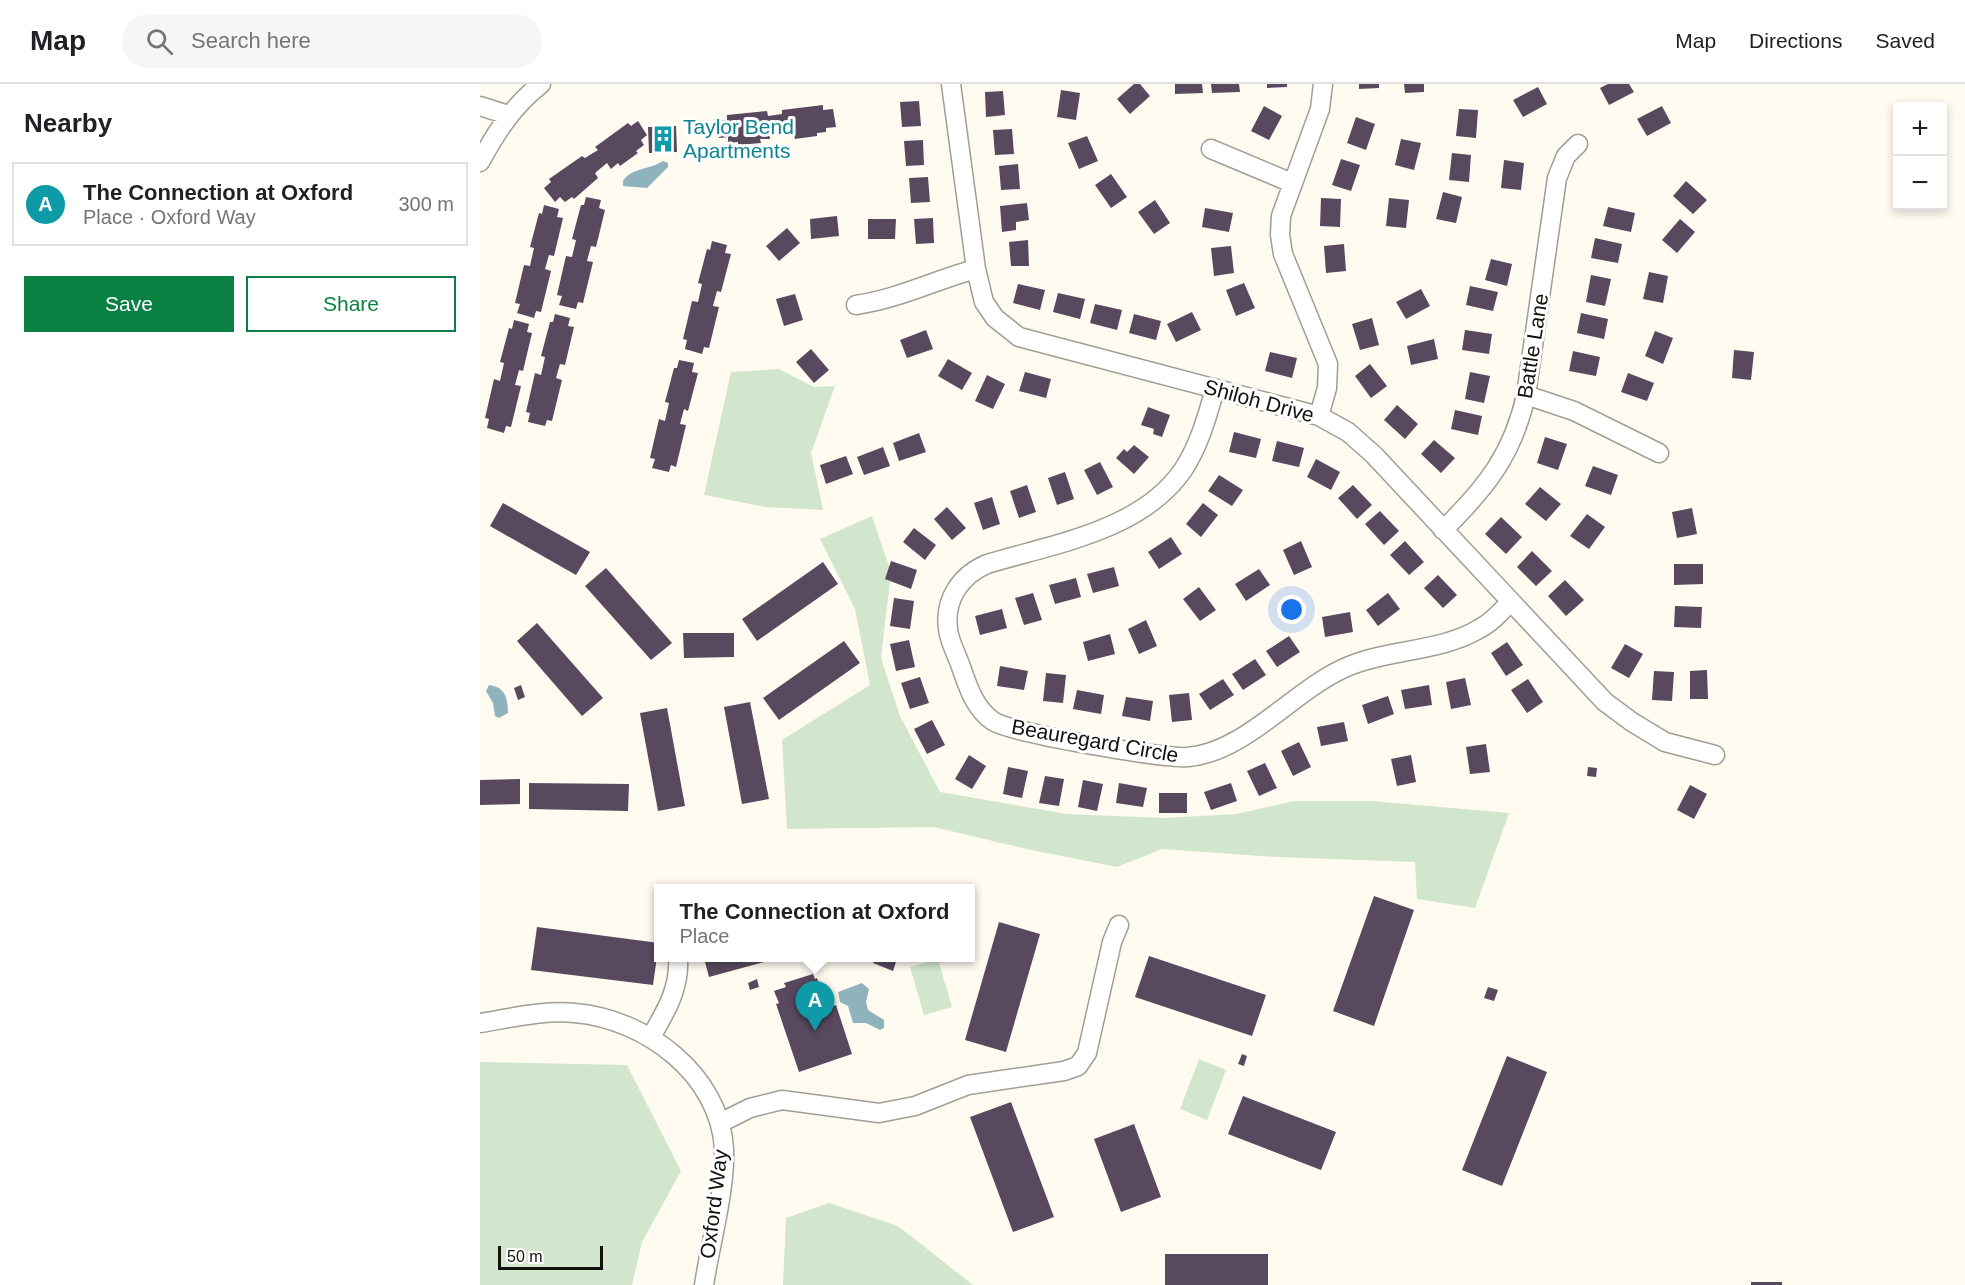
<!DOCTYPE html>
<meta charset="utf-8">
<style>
body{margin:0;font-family:Arial,sans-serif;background:#f6f6f6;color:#202124}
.controls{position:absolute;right:18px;top:18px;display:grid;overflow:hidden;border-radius:0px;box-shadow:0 3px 9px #0003}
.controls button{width:54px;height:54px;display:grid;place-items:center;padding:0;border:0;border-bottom:2px solid #e0e0e0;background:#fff;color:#202124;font:30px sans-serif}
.scale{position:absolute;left:18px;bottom:15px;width:105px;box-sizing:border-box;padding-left:6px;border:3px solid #12110d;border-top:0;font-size:16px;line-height:21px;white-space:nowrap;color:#12110d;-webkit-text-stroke:4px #fff;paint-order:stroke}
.you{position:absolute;left:812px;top:526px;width:21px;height:21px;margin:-15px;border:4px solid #fff;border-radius:50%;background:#1a73e8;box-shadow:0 0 0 9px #1a73e833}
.badge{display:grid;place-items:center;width:39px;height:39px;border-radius:50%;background:#0b8043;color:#fff;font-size:20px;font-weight:700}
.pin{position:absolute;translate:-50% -50px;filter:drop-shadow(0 2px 3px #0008)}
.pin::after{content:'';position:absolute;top:32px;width:21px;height:18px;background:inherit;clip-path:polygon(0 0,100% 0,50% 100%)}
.popup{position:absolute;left:174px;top:800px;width:321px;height:78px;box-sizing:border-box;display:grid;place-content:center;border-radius:0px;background:#fff;filter:drop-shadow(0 2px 4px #0005);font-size:20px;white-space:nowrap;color:#757577}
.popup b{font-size:22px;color:#202124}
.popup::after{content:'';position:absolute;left:50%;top:100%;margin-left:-12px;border:12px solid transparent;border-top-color:#fff}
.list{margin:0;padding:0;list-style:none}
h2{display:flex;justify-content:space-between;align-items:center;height:78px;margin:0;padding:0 24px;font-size:26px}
h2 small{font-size:20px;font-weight:400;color:#757577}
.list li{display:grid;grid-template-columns:39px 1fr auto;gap:18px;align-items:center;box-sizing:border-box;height:84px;margin:0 12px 12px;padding:0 12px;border:2px solid #e0e0e0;border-radius:0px}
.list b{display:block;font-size:22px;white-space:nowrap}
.list p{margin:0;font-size:20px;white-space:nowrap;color:#757577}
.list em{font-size:20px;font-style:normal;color:#757577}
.actions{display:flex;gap:12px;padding:18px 24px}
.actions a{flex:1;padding:14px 0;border:2px solid #0b8043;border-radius:0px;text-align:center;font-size:21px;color:#0b8043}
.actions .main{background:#0b8043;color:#fff}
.icon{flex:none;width:33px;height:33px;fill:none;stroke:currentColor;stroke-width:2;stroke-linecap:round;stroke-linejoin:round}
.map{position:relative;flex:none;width:1485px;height:1201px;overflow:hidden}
header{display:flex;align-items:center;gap:36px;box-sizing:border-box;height:84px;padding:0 30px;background:#fff;border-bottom:2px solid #e0e0e0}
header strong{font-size:28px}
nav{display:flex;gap:33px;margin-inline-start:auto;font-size:21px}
.search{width:420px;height:54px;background:#f6f6f6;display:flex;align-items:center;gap:15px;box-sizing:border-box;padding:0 21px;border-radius:33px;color:#757577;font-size:22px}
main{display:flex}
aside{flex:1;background:#fff}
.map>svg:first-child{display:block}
.green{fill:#d1e6cd}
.water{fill:#8eb3bd}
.building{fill:#59495f}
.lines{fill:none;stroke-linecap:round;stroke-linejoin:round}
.minor-casing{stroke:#a19e94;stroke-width:21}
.minor{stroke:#fff;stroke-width:18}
.labels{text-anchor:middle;stroke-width:6;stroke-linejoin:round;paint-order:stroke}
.culture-label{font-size:21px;fill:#0d838f;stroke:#fff;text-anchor:start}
.street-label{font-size:21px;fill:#12110d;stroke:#fff}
</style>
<header>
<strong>Map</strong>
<div class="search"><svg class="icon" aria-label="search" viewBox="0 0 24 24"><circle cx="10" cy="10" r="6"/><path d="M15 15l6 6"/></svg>Search here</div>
<nav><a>Map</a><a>Directions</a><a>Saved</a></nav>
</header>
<main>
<aside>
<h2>Nearby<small></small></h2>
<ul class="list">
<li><span class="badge" style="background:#0f9aa8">A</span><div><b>The Connection at Oxford</b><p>Place · Oxford Way</p></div><em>300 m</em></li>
</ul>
<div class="actions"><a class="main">Save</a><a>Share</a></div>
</aside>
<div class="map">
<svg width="1485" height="1201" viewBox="0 0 1485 1201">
<rect width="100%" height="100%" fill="#fffbf1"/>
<path class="green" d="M299 285 334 303 355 302 331 369 343 426 285 423 224 411 251 288Z
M392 432 411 488 401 574 420 632 460 708 587 730 684 734 756 730 814 717H892L1029 729 995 824 937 815 935 778 797 773 682 765 637 783 551 766 454 743 307 745 302 656 390 601 375 525 340 455Z
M458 875 472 923 444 931 430 883Z
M719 975 746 986 727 1036 700 1025Z
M0 978 147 981 201 1087 162 1158 152 1201H0Z
M349 1119 418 1142 493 1201H303L306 1134Z"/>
<path class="water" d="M183 77 188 79V83L167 104 143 102V97C152 83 170 86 183 77Z
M9 601C25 603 28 614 28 629L19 634 15 632 13 619 6 607Z
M382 899 389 905 386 918 388 926 404 936V944L400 946 386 939H373L368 922 360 918 358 908Z"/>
<path class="building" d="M654 0H660L670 12 650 30 637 15Z
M695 0H722L723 9 695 10Z
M731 0H759L760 8 732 9Z
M787 0H807V3L787 4Z
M879 0H899V4L879 5Z
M924 0H944V8L925 9Z
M1128 0H1149L1154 8 1129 21 1120 4Z
M1058 3 1067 20 1043 33 1033 16Z
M581 6 600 9 596 36 577 33Z
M523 7 525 31 506 33 505 8Z
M439 17 441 42 422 43 420 18Z
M343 21V26L353 25 356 43 346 44V48L337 49V52L315 55 314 51 304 52V47L289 48 290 55H280L281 59 258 61V58L248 59V53L239 54 238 37 247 36V31L287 27 288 32 302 30V26Z
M784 22 802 32 789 56 771 47Z
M1182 22 1191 39 1167 52 1157 35Z
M979 25 998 26 996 54 976 52Z
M876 33 895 40 886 66 867 59Z
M158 37 167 51 161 56 164 61 156 67 158 69 140 82 138 79 131 85 127 79 115 89 118 94 94 115 92 113 85 118 80 113 75 118 64 104 71 98 69 95 102 72 105 74 118 66 115 63 148 39 151 42Z
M196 42 197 68 169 69 168 43Z
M532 45 534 70 515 71 513 46Z
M607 52 618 77 599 85 588 59Z
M921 55 941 59 934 86 915 81Z
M443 56 444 81 426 82 424 57Z
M972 69 991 71 989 98 969 96Z
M861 75 880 81 871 107 852 101Z
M1024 76 1044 79 1041 106 1021 104Z
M538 80 540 105 521 106 519 82Z
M631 90 647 113 631 124 615 101Z
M448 93 450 118 431 119 429 94Z
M1206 97 1227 116 1213 130 1193 112Z
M963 108 982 113 976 139 956 135Z
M106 113 121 116 119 124 125 126 116 163 111 162 107 177 113 178 103 219 98 218 96 225 79 221 82 212 77 211 86 172 92 173 96 156 92 155 101 121H104Z
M841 114 861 115 860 143 840 142Z
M909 114 929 116 926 144 906 142Z
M675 116 690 139 674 150 658 128Z
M547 119 549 136 536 138V146L522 148 520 122Z
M64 121 79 125 77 133 83 134 74 172 69 171 65 185 71 187 61 228 56 227 54 234 37 229 40 220 35 219 44 181 50 182 54 164 50 163 59 129 62 130Z
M1128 123 1155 129 1151 148 1123 142Z
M725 124 753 129 749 148 722 143Z
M357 132 359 152 331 155 330 135Z
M453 134 454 159 436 160 434 135Z
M388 135H416L415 155H388Z
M1200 135 1215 148 1197 169 1182 156Z
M307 144 320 159 299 177 286 162Z
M1115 154 1142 160 1138 179 1111 174Z
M548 156 549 182H531L529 158Z
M232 157 247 161 245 169 251 170 241 208 237 207 233 222 239 223 229 264 224 263 222 270 205 265 207 256 203 255 212 217 218 218 222 200 218 199 227 165 230 166Z
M864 160 866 187 846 189 844 162Z
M751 162 754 189 734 192 731 164Z
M1011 175 1032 180 1027 202 1005 196Z
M1169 188 1188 192 1183 219 1163 215Z
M1111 191 1131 195 1125 222 1106 218Z
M764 199 775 224 756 232 746 206Z
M538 200 565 206 560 226 533 219Z
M990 202 1018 208 1013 227 986 221Z
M941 205 950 222 926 235 916 218Z
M578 209 605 215 600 235 573 228Z
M315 210 323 236 304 242 296 215Z
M615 220 642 226 637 246 610 239Z
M712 228 721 246 696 258 687 240Z
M1101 229 1128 235 1124 255 1097 249Z
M75 230 90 234 88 242 94 243 85 281 80 280 76 294 82 296 72 337 67 336 65 342 48 338 50 329 46 328 55 289 61 291 65 273 61 272 70 238H73Z
M654 230 681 237 676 256 649 249Z
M892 234 899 261 880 266 872 240Z
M34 236 49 240 47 248 52 249 43 287 39 286 35 301 41 302 31 343 26 342 24 349 7 344 9 335 5 334 14 295 20 297 24 279 20 278 29 244 32 245Z
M446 246 453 265 427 274 420 256Z
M985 246 1012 250 1009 270 982 266Z
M1175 247 1193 254 1183 280 1165 272Z
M954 255 958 275 931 281 927 262Z
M331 265 349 286 334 299 316 278Z
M1254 266 1274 268 1271 296 1252 294Z
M1093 267 1120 273 1116 292 1089 287Z
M790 268 817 274 812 294 785 287Z
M468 275 492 289 482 306 458 292Z
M199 276 214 279 212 288 218 289 208 327 204 325 200 340 206 341 196 383 191 381 189 388 172 384 175 375 170 374 179 335 185 337 189 319 185 318 194 284H197Z
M890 280 907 302 891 314 875 292Z
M545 288 571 295 566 314 539 307Z
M990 288 1010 292 1004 319 985 315Z
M1148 289 1174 299 1167 317 1141 308Z
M507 291 525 300 513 325 495 317Z
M917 321 938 340 925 355 904 336Z
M668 323 690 331 682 353 673 350 674 345 661 341Z
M975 326 1002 332 998 351 971 345Z
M754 348 781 355 776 374 749 368Z
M439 349 446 368 419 377 413 359Z
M1065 353 1087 360 1078 386 1057 379Z
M954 356 975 374 961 389 941 370Z
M797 357 824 364 819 383 792 377Z
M654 361 669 373 654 390 636 374 644 365 647 368Z
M403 363 410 382 384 391 377 373Z
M366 372 373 390 346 400 340 381Z
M836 375 860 388 851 406 827 393Z
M620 378 633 403 617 411 604 386Z
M1113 382 1138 391 1131 411 1105 402Z
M585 388 594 415 577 421 568 394Z
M739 391 763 406 752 422 728 407Z
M547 401 556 428 539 434 530 407Z
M873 401 892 421 877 435 858 414Z
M1060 403 1081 420 1066 437 1045 420Z
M512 413 520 440 503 446 494 419Z
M23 419 110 468 96 491 10 442Z
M723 419 738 431 721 453 706 440Z
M467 423 486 444 472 456 454 435Z
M1212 424 1217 450 1197 454 1192 428Z
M900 427 919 447 904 461 885 440Z
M1107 430 1125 443 1109 465 1090 452Z
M1021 433 1042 453 1026 470 1005 450Z
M434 444 456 461 445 476 423 458Z
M691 453 702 470 679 485 668 468Z
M821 457 832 483 814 491 803 466Z
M925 457 944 478 929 491 910 471Z
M1052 467 1072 487 1056 502 1037 483Z
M411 477 437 486 431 505 405 495Z
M343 478 358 500 277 557 262 535Z
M1194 480H1223V500L1194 501Z
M634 483 639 502 613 509 607 490Z
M126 484 192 559 171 576 105 502Z
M779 485 790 501 766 517 755 500Z
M958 491 977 511 963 524 944 504Z
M596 494 601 513 575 520 569 501Z
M1085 496 1104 516 1086 532 1068 512Z
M719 503 736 526 720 537 703 515Z
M553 509 562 536 544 541 535 514Z
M908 509 920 525 898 542 886 526Z
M414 514 434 517 430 545 410 542Z
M1195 522 1222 523 1221 544 1194 543Z
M522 525 527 544 500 551 495 532Z
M870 528 873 548 845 553 842 533Z
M666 536 677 562 659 570 648 545Z
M57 539 123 614 102 632 37 557Z
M203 549H254V573L204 574Z
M630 550 635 570 608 577 603 558Z
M809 552 820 568 797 583 786 567Z
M429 556 435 583 416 587 410 560Z
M364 557 380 579 299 636 283 614Z
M1027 558 1043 581 1026 592 1011 569Z
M1145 560 1163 570 1149 594 1131 584Z
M775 575 786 591 763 606 752 590Z
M520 582 548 587 544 606 517 602Z
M1227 586 1228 615H1210V587Z
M1174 587 1194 588 1192 617 1172 616Z
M566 589 586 591 583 619 563 617Z
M440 593 449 619 430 625 421 599Z
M985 594 991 621 971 625 966 598Z
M743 595 754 611 730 626 719 610Z
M1048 595 1063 618 1047 629 1031 606Z
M41 601 45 613 38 616 34 604Z
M949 601 952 621 925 625 921 606Z
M597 606 624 611 621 630 593 625Z
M709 609 712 636 692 638 689 611Z
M908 612 914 630 888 640 882 621Z
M646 613 673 617 670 637 642 632Z
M270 618 289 715 262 720 244 623Z
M187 624 205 722 178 727 160 629Z
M452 636 465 661 447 670 434 645Z
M864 638 868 657 841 662 837 643Z
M819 658 831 683 813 692 801 667Z
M1006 660 1010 688 990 690 986 663Z
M489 671 506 682 492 705 475 695Z
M931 671 936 698 917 702 911 675Z
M785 679 797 704 779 712 767 687Z
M528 683 548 687 542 714 523 710Z
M1108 683 1117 684 1116 693 1107 692Z
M565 692 584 695 579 722 559 719Z
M40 695V720L0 721V696Z
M603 696 623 700 617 727 598 723Z
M49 699 149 700 148 727 49 725Z
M639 699 667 704 663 723 636 719Z
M751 699 757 717 731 726 724 708Z
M1210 701 1227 710 1214 735 1197 726Z
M679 709H707V729H679Z
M894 812 934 826 894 942 853 927Z
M519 838 560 850 526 968 485 956Z
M57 843 179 859 173 901 51 886Z
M669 872 786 911 772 952 655 913Z
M224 874H299L229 893Z
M396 874 417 875 413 887 393 879Z
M333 890 335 895 337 894 348 924 356 921 372 970 319 988 296 920 299 919 294 907 306 903 304 899Z
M277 895 279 903 270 906 268 899Z
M1008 903 1018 906 1014 917 1004 914Z
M762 970 767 972 764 982 758 980Z
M1027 972 1067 988 1022 1102 982 1086Z
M763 1012 856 1048 841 1086 748 1050Z
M531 1018 574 1133 533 1148 490 1033Z
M654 1040 681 1113 641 1128 614 1055Z
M685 1170H788V1201H685Z
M1271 1198H1302V1201H1271Z"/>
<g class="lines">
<g class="minor-casing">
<path id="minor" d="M471 0 496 185 504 218 515 234 539 253 839 332 868 348 894 371 1125 618 1152 638 1185 658 1235 671
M0 22 28 31
M731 65 812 99
M0 78C17 47 33 22 61 0
M376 221C418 215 455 196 496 185
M735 305C727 333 719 362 703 386 661 447 573 460 507 480 481 491 464 515 468 545 469 557 477 571 481 583 488 603 495 625 513 637 530 649 684 675 708 673 767 668 815 604 869 582 910 565 960 568 999 545 1011 539 1021 528 1030 518
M1046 311 1094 327 1179 369
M839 332 847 304 848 280 803 170 800 151 801 132 840 25 843 0
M963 446C1006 404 1033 370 1046 311L1077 94 1086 72 1098 60
M0 939C31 934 64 926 95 929 166 935 240 991 244 1065 246 1104 230 1161 224 1201
M171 953C186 927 200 904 198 874
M240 1039 270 1024 302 1016 399 1029 435 1022 488 1001 584 987 598 982 607 969 632 858 639 841"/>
</g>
<use href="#minor" class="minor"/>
</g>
<defs>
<g id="building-bare" transform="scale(2.07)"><path d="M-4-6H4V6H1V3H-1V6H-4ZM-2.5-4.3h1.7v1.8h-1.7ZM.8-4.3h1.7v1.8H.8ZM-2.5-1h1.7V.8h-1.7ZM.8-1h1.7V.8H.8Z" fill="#0f9aa8" stroke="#fff" stroke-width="2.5" paint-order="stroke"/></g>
</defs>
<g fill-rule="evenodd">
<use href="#building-bare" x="183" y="55"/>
</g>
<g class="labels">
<g class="culture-label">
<text x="203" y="50">Taylor Bend<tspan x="203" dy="24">Apartments</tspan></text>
</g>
<g class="street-label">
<text transform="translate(1053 262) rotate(-81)" y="7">Battle Lane</text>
<text transform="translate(779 317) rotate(15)" y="7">Shiloh Drive</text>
<text transform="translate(615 657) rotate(10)" y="7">Beauregard Circle</text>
<text transform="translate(234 1120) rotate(-83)" y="7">Oxford Way</text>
</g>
</g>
</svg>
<div class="controls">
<button>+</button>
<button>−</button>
</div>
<div class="scale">50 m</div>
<div class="you"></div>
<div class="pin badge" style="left:335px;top:947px;background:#0f9aa8">A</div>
<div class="popup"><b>The Connection at Oxford</b>Place</div>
</div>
</main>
